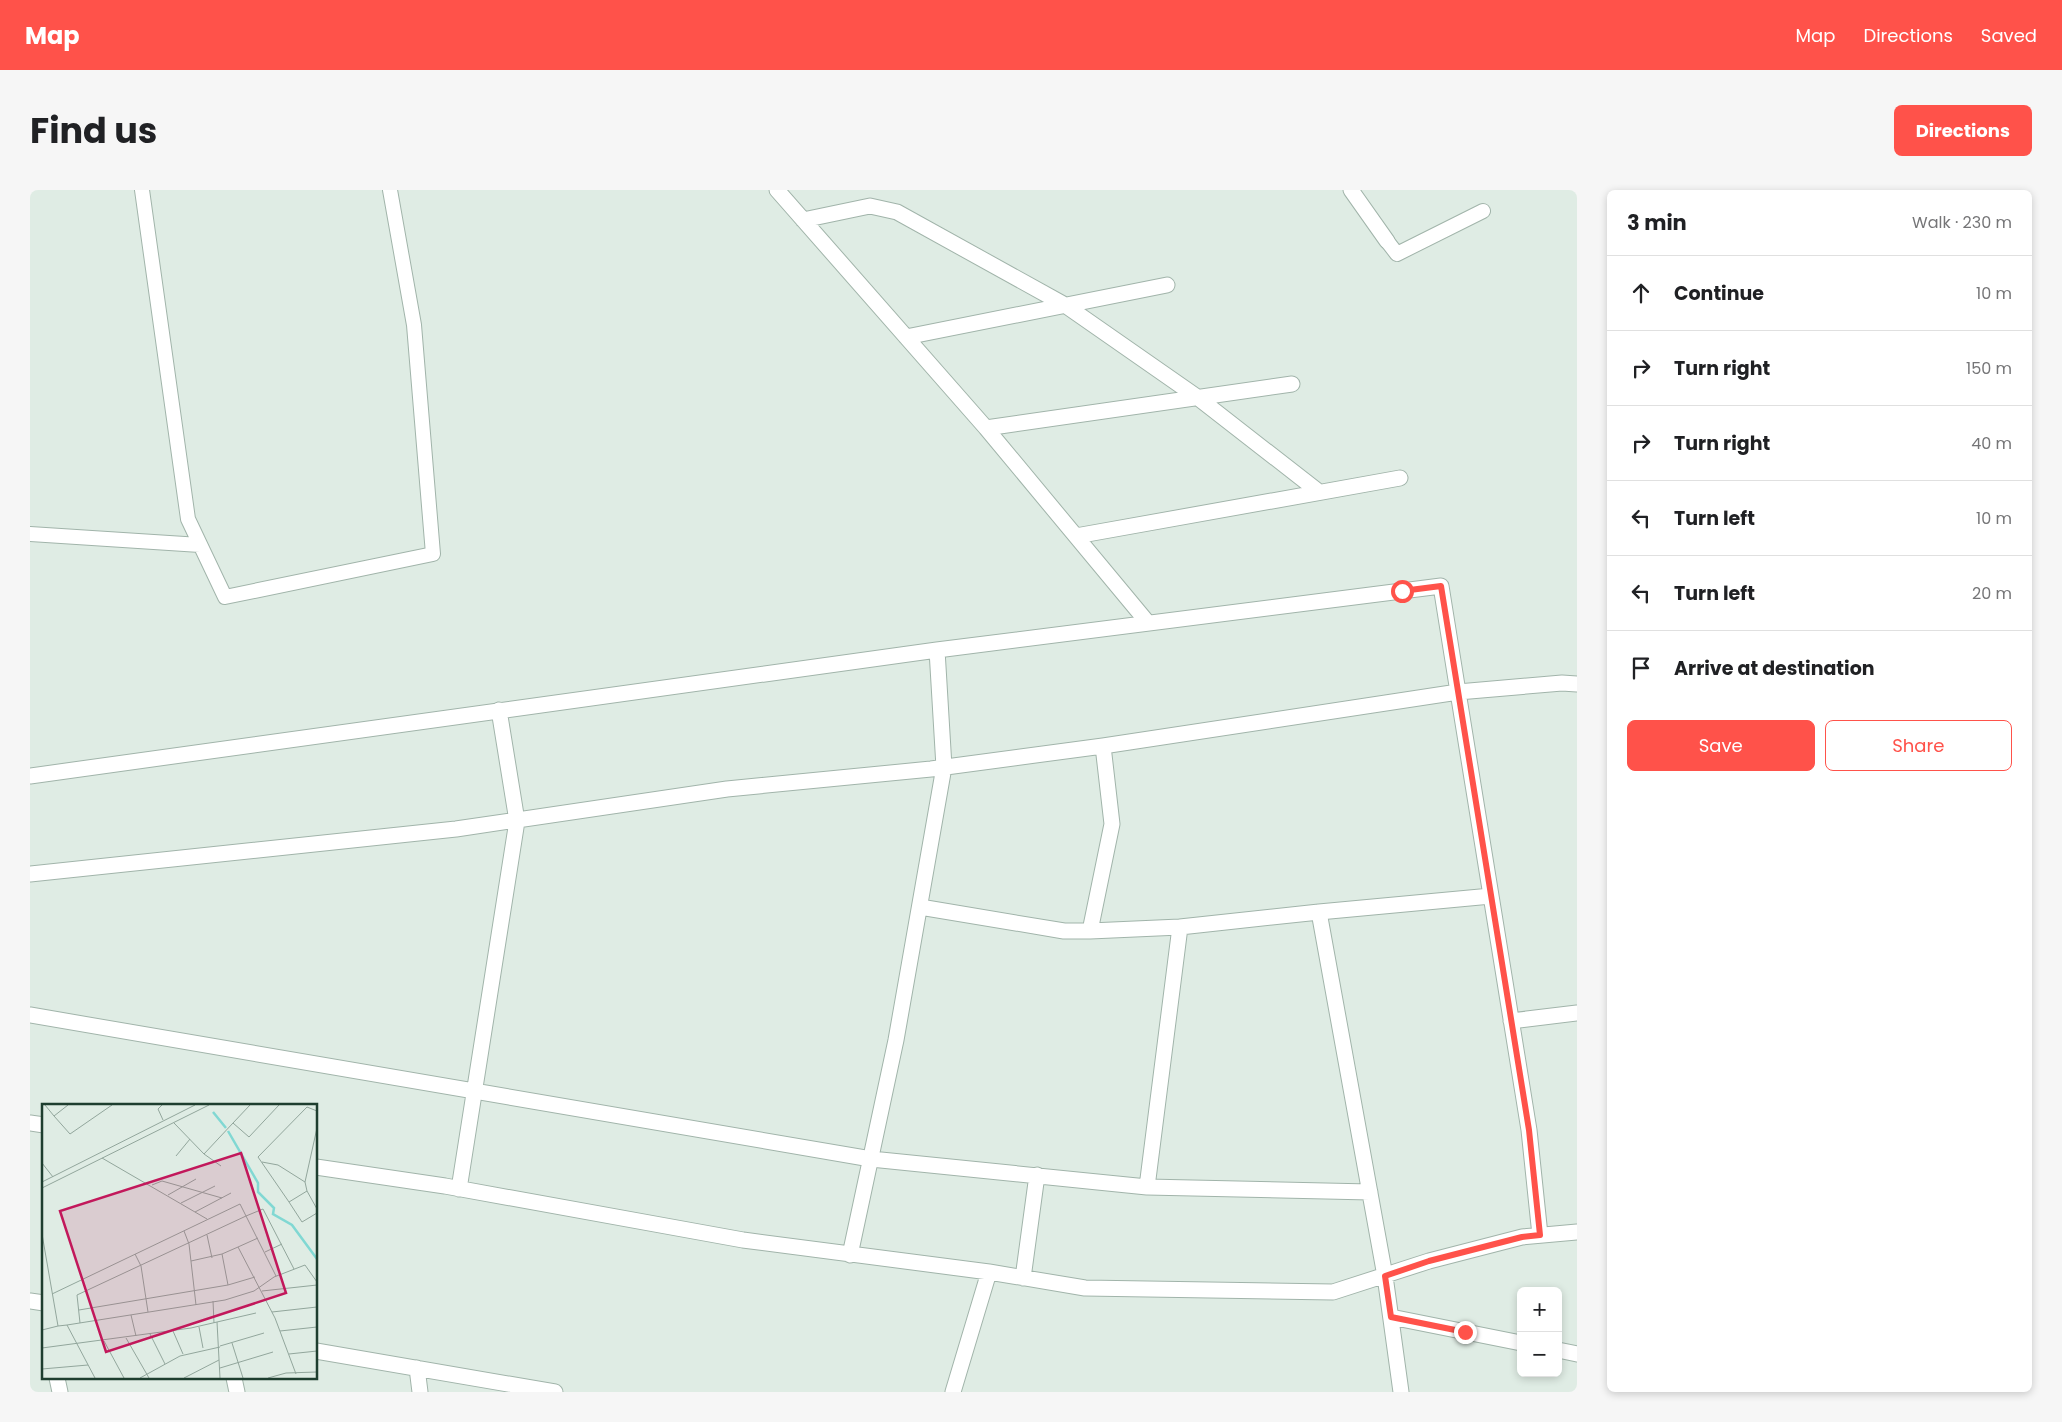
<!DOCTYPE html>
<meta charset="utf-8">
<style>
body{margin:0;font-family:Poppins,sans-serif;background:#f6f6f6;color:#202124}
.controls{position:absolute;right:15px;bottom:15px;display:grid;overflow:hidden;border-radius:8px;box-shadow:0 2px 8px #0003}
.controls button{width:45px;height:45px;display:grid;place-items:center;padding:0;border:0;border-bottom:1px solid #e0e0e0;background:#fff;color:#202124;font:25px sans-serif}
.stop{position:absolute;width:15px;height:15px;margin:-11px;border:4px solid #ff524a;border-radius:50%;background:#fff}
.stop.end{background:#ff524a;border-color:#fff;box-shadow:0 1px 5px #0008}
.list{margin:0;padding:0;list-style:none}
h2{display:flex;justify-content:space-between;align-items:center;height:65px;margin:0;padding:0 20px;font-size:21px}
h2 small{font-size:16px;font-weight:400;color:#757577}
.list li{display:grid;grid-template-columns:32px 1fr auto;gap:15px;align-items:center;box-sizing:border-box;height:75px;padding:0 20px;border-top:1px solid #e0e0e0}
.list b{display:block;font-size:19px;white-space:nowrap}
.list em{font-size:16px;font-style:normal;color:#757577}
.actions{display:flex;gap:10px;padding:15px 20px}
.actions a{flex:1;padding:11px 0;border:1px solid #ff524a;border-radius:8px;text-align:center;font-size:18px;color:#ff524a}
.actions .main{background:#ff524a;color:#fff}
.icon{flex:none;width:28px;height:28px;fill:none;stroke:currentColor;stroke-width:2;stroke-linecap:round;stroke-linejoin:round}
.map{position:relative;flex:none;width:1547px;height:1202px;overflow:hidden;border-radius:8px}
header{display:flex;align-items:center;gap:30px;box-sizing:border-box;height:70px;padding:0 25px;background:#ff524a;color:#fff}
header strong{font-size:24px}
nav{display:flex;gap:28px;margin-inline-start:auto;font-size:18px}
.intro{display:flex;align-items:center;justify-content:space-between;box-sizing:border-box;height:120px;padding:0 30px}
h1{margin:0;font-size:35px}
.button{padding:12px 22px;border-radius:8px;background:#ff524a;color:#fff;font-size:18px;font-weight:700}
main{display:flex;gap:30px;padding:0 30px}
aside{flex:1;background:#fff;border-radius:8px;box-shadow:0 2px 8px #0003}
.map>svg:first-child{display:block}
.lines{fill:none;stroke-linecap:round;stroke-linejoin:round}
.lane-casing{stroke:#a1b4aa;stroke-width:16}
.street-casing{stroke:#a1b4aa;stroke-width:17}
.lane{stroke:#fff;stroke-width:14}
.street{stroke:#fff;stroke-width:15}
.route{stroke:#ff524a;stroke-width:6}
.inset-river{fill:none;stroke:#81d8d3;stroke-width:2.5}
.inset-road{fill:none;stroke:#92a69c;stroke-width:1}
.view{fill:#c2185b;fill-opacity:0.15;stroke:#c2185b;stroke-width:2.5}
.inset-edge{fill:none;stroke:#1e3e2f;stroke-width:2.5}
</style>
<header>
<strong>Map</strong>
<nav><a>Map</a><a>Directions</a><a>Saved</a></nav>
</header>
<div class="intro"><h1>Find us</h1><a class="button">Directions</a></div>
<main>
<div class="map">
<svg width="1547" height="1202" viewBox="0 0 1547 1202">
<rect width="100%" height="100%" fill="#dfece4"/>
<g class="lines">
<g class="lane-casing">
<path id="lane" d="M112 0 158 329 195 407 403 364 384 135 360 0
M1357 51 1367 64 1453 21
M0 344 170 355"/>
</g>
<g class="street-casing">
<path id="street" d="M747 0 956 238 1118 433
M1321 0 1357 51
M773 30 840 16 867 22 1035 115 1167 207 1289 302
M876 147 1137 95
M956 238 1262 194
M1046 346 1370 288
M0 586 907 460 1411 396 1428 502 1532 493 1547 494
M0 684 426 639 697 599 901 579 1073 556 1428 502 1499 940 1510 1045
M890 717 1034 741H1060L1150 737
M1060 741 1082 634 1073 556
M0 825 841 969 1117 997 1150 737 1289 722
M1481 831 1547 823
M0 933 14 935
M286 977 415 996 713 1050 959 1082 1055 1098 1303 1102 1399 1071 1492 1047 1547 1042
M1117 997 1340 1002
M429 999 487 631 469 520
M820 1065 866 850 914 577 907 460
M993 1088 1007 985
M0 1111 14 1113
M1361 1127 1491 1153
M1528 1160 1547 1164
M286 1161 525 1202
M387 1178 390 1202
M27 1188 30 1202
M204 1188 207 1202
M923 1202 959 1082
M1371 1202 1355 1086 1289 722 1461 706"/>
</g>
<use href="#lane" class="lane"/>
<use href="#street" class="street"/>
</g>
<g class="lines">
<path class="route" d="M1372 401 1411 396 1499 940 1510 1045 1492 1047 1399 1071 1355 1086 1361 1127 1435 1142"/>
</g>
<g transform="translate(12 914)">
<rect width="275" height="275" fill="#dfece4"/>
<path class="inset-river" d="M171 8 184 24M186 27 216 79V88L232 104 231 110 250 121 275 155"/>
<path class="inset-road" d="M3 1 12 12 26 1M120 1 116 5 121 16M208 1 191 19 207 33 237 1M275 7 265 3 216 53 247 98 265 87 263 78 275 24M12 12 28 30 70 1M132 19 162 50 191 19M162 50 179 62M134 52 148 35M60 54 165 115M220 58 236 61 263 78M0 59 11 73M0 78 153 1M110 81 120 77 180 94M0 84 167 1M265 87 275 105M126 91 154 75M247 98 260 118 275 109M139 99 173 82M153 108 189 89M142 127 147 140 154 201M0 130 16 222 0 226M165 131 170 154M216 134 196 143 233 214 254 270M223 148 240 140M93 150 99 162 106 208M149 157 180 150M186 181 213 173M220 187 275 181M10 190 198 100 204 112 221 105 252 165M171 197 172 219M37 206 186 181 180 150 196 143M230 208 275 203M89 211 94 232M175 218 178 274M38 219 35 191 204 112 234 172M25 221 183 196 212 187 232 173 263 161 275 178M16 222 25 221 53 274M157 223 161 244M131 227 141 250M238 227 275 223M108 230 123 260M84 234 107 274M62 237 82 274M190 239 201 274M178 242 222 229M0 244 149 224 214 209M247 250 275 247M178 264 231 248M0 265 46 261M98 274 138 252 178 243M142 274 177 256M226 274 244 269 275 268"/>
<path class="view" d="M199 49 244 189 64 248 18 107Z"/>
<rect width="275" height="275" class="inset-edge"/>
</g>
</svg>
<div class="controls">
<button>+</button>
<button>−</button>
</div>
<div class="stop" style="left:1372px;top:401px"></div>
<div class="stop end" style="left:1435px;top:1142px"></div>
</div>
<aside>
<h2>3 min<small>Walk · 230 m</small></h2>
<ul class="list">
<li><svg class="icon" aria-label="ahead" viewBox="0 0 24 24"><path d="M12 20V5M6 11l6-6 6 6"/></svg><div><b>Continue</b></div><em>10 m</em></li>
<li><svg class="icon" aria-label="right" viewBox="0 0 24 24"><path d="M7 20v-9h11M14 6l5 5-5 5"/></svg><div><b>Turn right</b></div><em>150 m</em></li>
<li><svg class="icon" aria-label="right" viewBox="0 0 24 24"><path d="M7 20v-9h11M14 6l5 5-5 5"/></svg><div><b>Turn right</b></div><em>40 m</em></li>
<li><svg class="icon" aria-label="left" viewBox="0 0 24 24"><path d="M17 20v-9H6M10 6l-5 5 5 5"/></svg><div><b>Turn left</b></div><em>10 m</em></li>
<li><svg class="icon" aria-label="left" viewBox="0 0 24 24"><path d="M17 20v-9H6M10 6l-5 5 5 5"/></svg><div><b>Turn left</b></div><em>20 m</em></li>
<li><svg class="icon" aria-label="arrive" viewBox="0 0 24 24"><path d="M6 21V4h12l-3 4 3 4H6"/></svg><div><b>Arrive at destination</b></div></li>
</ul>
<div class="actions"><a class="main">Save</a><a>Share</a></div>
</aside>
</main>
